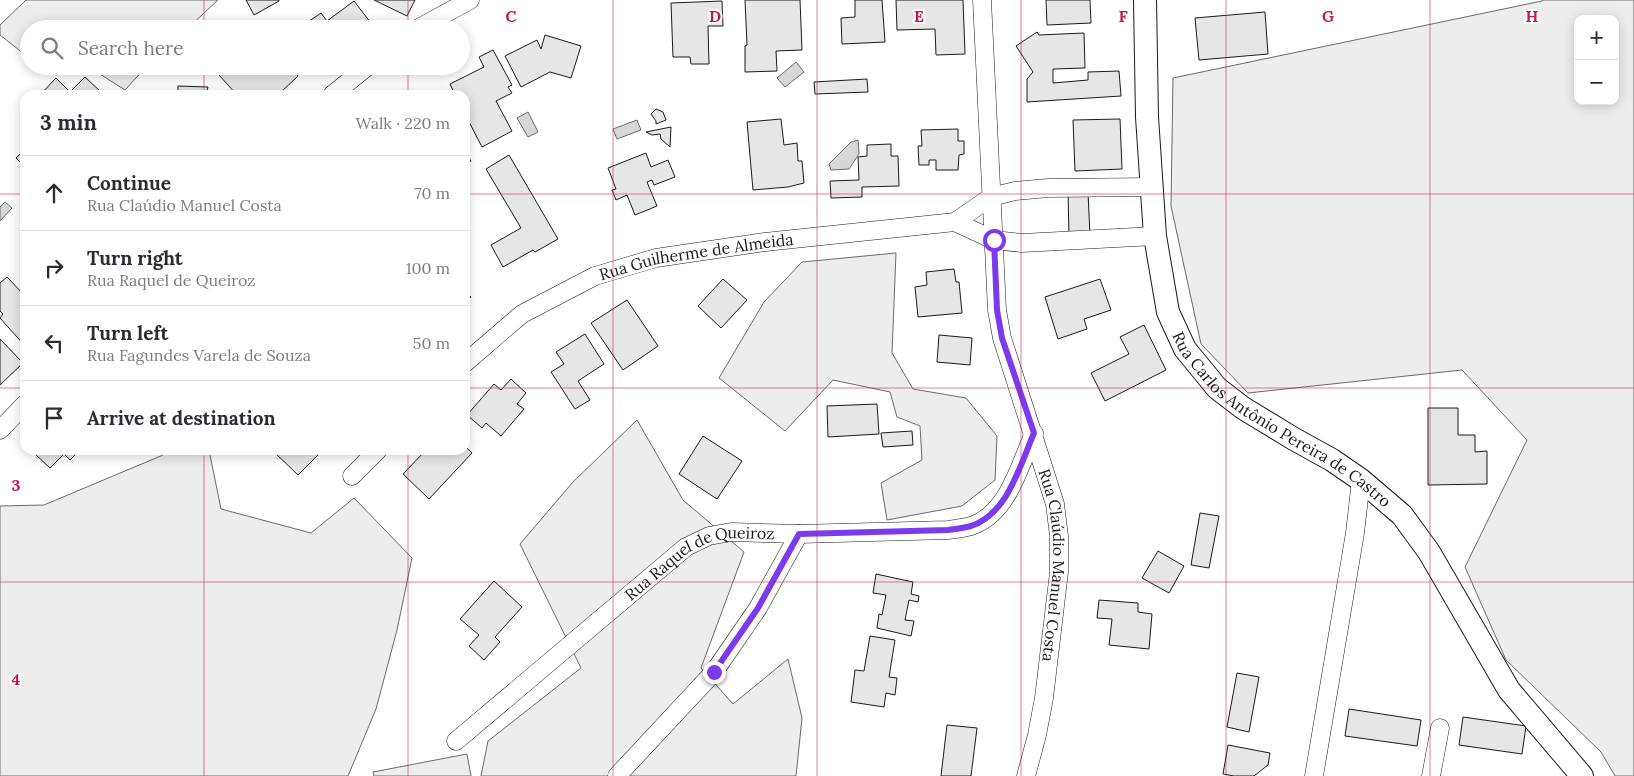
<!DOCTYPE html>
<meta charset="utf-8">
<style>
body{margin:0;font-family:Lora,serif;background:#f2f2f3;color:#2b2b33}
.controls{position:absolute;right:15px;top:15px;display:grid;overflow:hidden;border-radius:10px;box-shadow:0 2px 12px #0003}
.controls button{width:45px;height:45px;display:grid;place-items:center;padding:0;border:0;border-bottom:1px solid #e1e1e2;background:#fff;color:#2b2b33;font:25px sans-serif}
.stop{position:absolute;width:15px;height:15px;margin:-11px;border:4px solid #7c3aed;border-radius:50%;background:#fff}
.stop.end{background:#7c3aed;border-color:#fff;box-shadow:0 1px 5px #0008}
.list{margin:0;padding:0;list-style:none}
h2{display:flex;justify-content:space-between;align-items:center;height:65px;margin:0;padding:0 20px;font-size:21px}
h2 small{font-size:16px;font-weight:400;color:#7c7c81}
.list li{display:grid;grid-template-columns:32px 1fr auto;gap:15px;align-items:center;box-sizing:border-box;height:75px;padding:0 20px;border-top:1px solid #e1e1e2}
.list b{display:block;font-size:19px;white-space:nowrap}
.list p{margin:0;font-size:16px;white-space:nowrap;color:#7c7c81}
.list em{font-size:16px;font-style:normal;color:#7c7c81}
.icon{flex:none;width:28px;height:28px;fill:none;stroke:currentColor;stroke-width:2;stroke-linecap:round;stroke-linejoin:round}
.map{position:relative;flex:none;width:1634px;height:776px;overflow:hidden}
.search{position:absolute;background:#fff;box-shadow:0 2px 12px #0003;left:20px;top:20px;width:450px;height:55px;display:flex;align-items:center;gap:12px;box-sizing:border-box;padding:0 18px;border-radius:28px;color:#7c7c81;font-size:19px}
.panel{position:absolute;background:#fff;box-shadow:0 2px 12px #0003;left:20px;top:90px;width:450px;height:365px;border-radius:15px}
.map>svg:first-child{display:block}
.built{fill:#ededed;stroke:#6a6a6a;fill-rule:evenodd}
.water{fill:#d7d7d7;stroke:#6a6a6a}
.building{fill:#e6e6e6;stroke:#1a1a1a}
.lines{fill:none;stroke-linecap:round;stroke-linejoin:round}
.minor-casing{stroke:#1a1a1a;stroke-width:19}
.tertiary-casing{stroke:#1a1a1a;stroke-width:24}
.minor{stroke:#fff;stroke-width:18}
.tertiary{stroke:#fff;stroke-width:22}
.route{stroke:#7c3aed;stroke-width:6}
.grid{fill:none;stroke:#c2185b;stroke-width:1;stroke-opacity:0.55}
.labels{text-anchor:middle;stroke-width:4;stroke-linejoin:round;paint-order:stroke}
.street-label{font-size:16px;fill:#1a1a1a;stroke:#fff}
.grid-label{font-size:16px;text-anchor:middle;font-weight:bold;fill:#c2185b;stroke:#fff;stroke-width:4;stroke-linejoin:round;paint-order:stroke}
</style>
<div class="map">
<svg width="1634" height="776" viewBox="0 0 1634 776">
<rect width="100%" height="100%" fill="#fff"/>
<path class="built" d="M26 0H218L187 29H29V58L0 35V25Z
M1543 0H1634V776H1615L1601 752 1506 660 1465 567 1527 440 1462 370 1248 393 1201 344 1171 206 1173 78 1542 1ZM1578 19H1615V101H1578Z
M93 66H147L125 90 100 74Z
M896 253 892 353 913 389 966 398 997 436 995 480 962 506 887 520 881 483 922 460 920 426 897 417 890 392 833 380 785 431 719 378 764 302 802 262Z
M637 420 683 500 744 552 701 668 733 704 788 659 802 718 796 776H481L488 741 581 668 520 544 573 482Z
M168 450H209L221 509 311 533 354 498 412 558 397 630 376 709 348 776H0V506L44 505 163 455Z
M467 754 471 776H374L373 772Z"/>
<path class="water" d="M796 62 804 72 785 87 777 78Z
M528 112 538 132 528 137 517 118Z
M637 120 641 130 617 139 613 129Z
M858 140 859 154 849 169 831 170 829 164 851 142Z
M5 202 12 208 0 221V207Z"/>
<path class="building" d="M246 0H279V1L254 15Z
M374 0H415L407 16Z
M745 0H800L802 50 776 51 777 71 745 72V46L747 45Z
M855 0H882L885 42 842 44 841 18 855 17Z
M896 0H963L965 54 936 55 935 29 897 30Z
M1046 0H1090L1091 23 1047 25Z
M354 1 374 27 371 29 299 28 321 13 327 21Z
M722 1 723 26H708L709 64H691L690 57H673L671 3Z
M1265 12 1268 54 1199 60 1195 18Z
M1037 32 1039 35 1084 33 1085 68 1053 69V83L1088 80V72L1119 71 1121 96 1027 102V79L1033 72 1016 46Z
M545 35 581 46 571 78 550 72 521 87 505 56 537 40 541 49Z
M493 50 512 85 508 87 512 93 496 101 512 131 482 147 465 114V95H455L450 84 484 67 479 57Z
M179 66H193L185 73Z
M228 66H258L262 71 268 66H289L298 76 278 95H237L219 75Z
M292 66H304L298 72Z
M85 77 102 93 100 95H40L56 78 70 92Z
M867 79 868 92 815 94 814 82Z
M178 86 208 87 207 91 217 92V95H178Z
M656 109 663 112 666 120 656 124V121L651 114Z
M781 119 784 145 797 143 798 161H802L804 183 788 187 753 190 747 122Z
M1120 119 1122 169 1075 171 1073 120Z
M671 127 670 147 661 139 660 134 652 135 646 132Z
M958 129V141H964V154L959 155 958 170H936V160H929V165H919L918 146H922L921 130Z
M891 144V156H898L899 186 862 187V197L831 198 830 181 859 180 858 157 867 156V145Z
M25 149V167L16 158Z
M465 153 471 161 465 166Z
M646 153 651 167 668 160 675 177 654 185 652 180 647 182 657 206 635 215 627 195 616 200 612 190 616 189 608 168Z
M509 155 558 239 535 252 533 250 503 267 491 245 521 228 486 169Z
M1068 192H1088L1090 236H1069Z
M954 269 956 282H959L962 313 918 317 915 287 927 285 926 272Z
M7 277 25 296V346L0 318 3 314 0 311V283Z
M723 279 747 300 721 328 698 306Z
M1100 279 1111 310 1084 319 1087 329 1058 339 1045 297Z
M465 291 471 297 465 303Z
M627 300 658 346 623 370 591 323Z
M1144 325 1166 370 1105 401 1091 373 1129 354 1120 337Z
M585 334 604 364 578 381 590 400 575 409 551 372 564 364 556 352Z
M939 335 972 338 970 365 937 362Z
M0 339 23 363 0 385Z
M511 379 526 393 517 404 524 409 501 436 486 423 482 428 467 415 494 384 501 390Z
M877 404 879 434 828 437 827 406Z
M1428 408H1458V435H1475V452L1487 451V484L1428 485Z
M912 431 913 445 883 447 881 433Z
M703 436 742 461 717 499 679 474Z
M465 446 472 453 429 499 403 474 426 450H465Z
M40 450H80L70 460 64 454 50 468 35 454Z
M272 450H323L298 475Z
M1200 513 1219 516 1209 568 1191 565Z
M1158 551 1184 566 1169 593 1142 578Z
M876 574 913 582 911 594 919 596 918 602 909 600 905 620 914 621 911 636 877 628 879 614 882 615 886 595 873 593Z
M494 581 522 607 495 637 500 642 484 660 469 646 479 635 460 619Z
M1099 600 1138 603V612L1152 614 1149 649 1109 645 1112 619 1097 618Z
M870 636 895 640 889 677 897 678 895 695 886 693 884 707 851 702 855 670 864 671Z
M1237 673 1259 677 1249 732 1227 727Z
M1349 709 1421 720 1417 746 1345 736Z
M1463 717 1526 726 1522 754 1459 745Z
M947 725 977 728 971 776H941Z
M1228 745 1270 753 1268 765 1254 776H1234L1223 774Z"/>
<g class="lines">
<g class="minor-casing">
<g id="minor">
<path id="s1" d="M982 0 997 310 1002 338 1055 504 1059 536V572L1044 698 1037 735 1026 776"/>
<path d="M417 29 470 0"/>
<path d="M332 95 368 66"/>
<path d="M955 222 994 240 1022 243 1155 236"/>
<path id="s2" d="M465 363 522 314 595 276 656 258 765 242 955 222 991 197 1015 191 1048 188 1152 187"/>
<path d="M0 430 25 404"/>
<path d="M352 476 378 450"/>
<path id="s3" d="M456 741 686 547 709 536 731 532 799 534 948 530C956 529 964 528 971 526 1008 514 1020 465 1034 433"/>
<path d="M617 776 714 672 758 608 799 534"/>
<path d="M1314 776 1355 533 1361 480"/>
<path d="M1431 776 1440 728"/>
</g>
</g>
<g class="tertiary-casing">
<g id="tertiary">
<path id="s4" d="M1145 0 1147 117 1155 236 1168 312 1185 349 1217 388 1243 408 1294 439 1332 460 1361 480 1402 515 1429 552 1509 690 1582 776"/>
</g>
</g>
<use href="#minor" class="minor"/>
<use href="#tertiary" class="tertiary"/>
</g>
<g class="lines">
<path class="route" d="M714 672 758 608 799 534 948 530C956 529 964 528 971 526 1008 514 1020 465 1034 433L1002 338 997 310 994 240"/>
</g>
<path class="grid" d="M204 0V29M408 0V29M613 0V776M817 0V776M1021 0V776M1226 0V776M1430 0V776M204 66V95M408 66V95M0 194H25M465 194H1634M0 388H25M465 388H1634M204 450V776M408 450V776M0 582H1634"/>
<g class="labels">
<g class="street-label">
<text dy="6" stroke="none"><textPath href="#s2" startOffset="261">Rua Guilherme de Almeida</textPath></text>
<text dy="6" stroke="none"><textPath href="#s4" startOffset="474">Rua Carlos Antônio Pereira de Castro</textPath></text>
<text dy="6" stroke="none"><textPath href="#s1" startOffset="574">Rua Claúdio Manuel Costa</textPath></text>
<text dy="6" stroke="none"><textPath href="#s3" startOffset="308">Rua Raquel de Queiroz</textPath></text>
</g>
</g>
<g class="grid-label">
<text x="511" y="22">C</text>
<text x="715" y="22">D</text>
<text x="919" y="22">E</text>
<text x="1123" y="22">F</text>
<text x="1328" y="22">G</text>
<text x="1532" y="22">H</text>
<text x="16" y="491">3</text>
<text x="16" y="685">4</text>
</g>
</svg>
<div class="controls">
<button>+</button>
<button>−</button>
</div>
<div class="stop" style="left:994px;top:240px"></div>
<div class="stop end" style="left:714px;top:672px"></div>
<div class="search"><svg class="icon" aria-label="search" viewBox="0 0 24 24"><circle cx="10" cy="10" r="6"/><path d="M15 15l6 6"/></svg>Search here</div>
<section class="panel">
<h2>3 min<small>Walk · 220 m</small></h2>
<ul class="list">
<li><svg class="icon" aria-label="ahead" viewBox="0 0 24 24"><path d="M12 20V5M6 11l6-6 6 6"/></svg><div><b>Continue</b><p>Rua Claúdio Manuel Costa</p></div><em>70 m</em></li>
<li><svg class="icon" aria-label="right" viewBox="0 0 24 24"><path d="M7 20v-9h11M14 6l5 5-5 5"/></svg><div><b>Turn right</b><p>Rua Raquel de Queiroz</p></div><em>100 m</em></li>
<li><svg class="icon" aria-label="left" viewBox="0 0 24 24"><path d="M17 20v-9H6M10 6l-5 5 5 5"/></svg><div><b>Turn left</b><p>Rua Fagundes Varela de Souza</p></div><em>50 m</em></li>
<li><svg class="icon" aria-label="arrive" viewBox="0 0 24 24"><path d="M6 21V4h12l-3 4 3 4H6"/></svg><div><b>Arrive at destination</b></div></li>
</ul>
</section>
</div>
